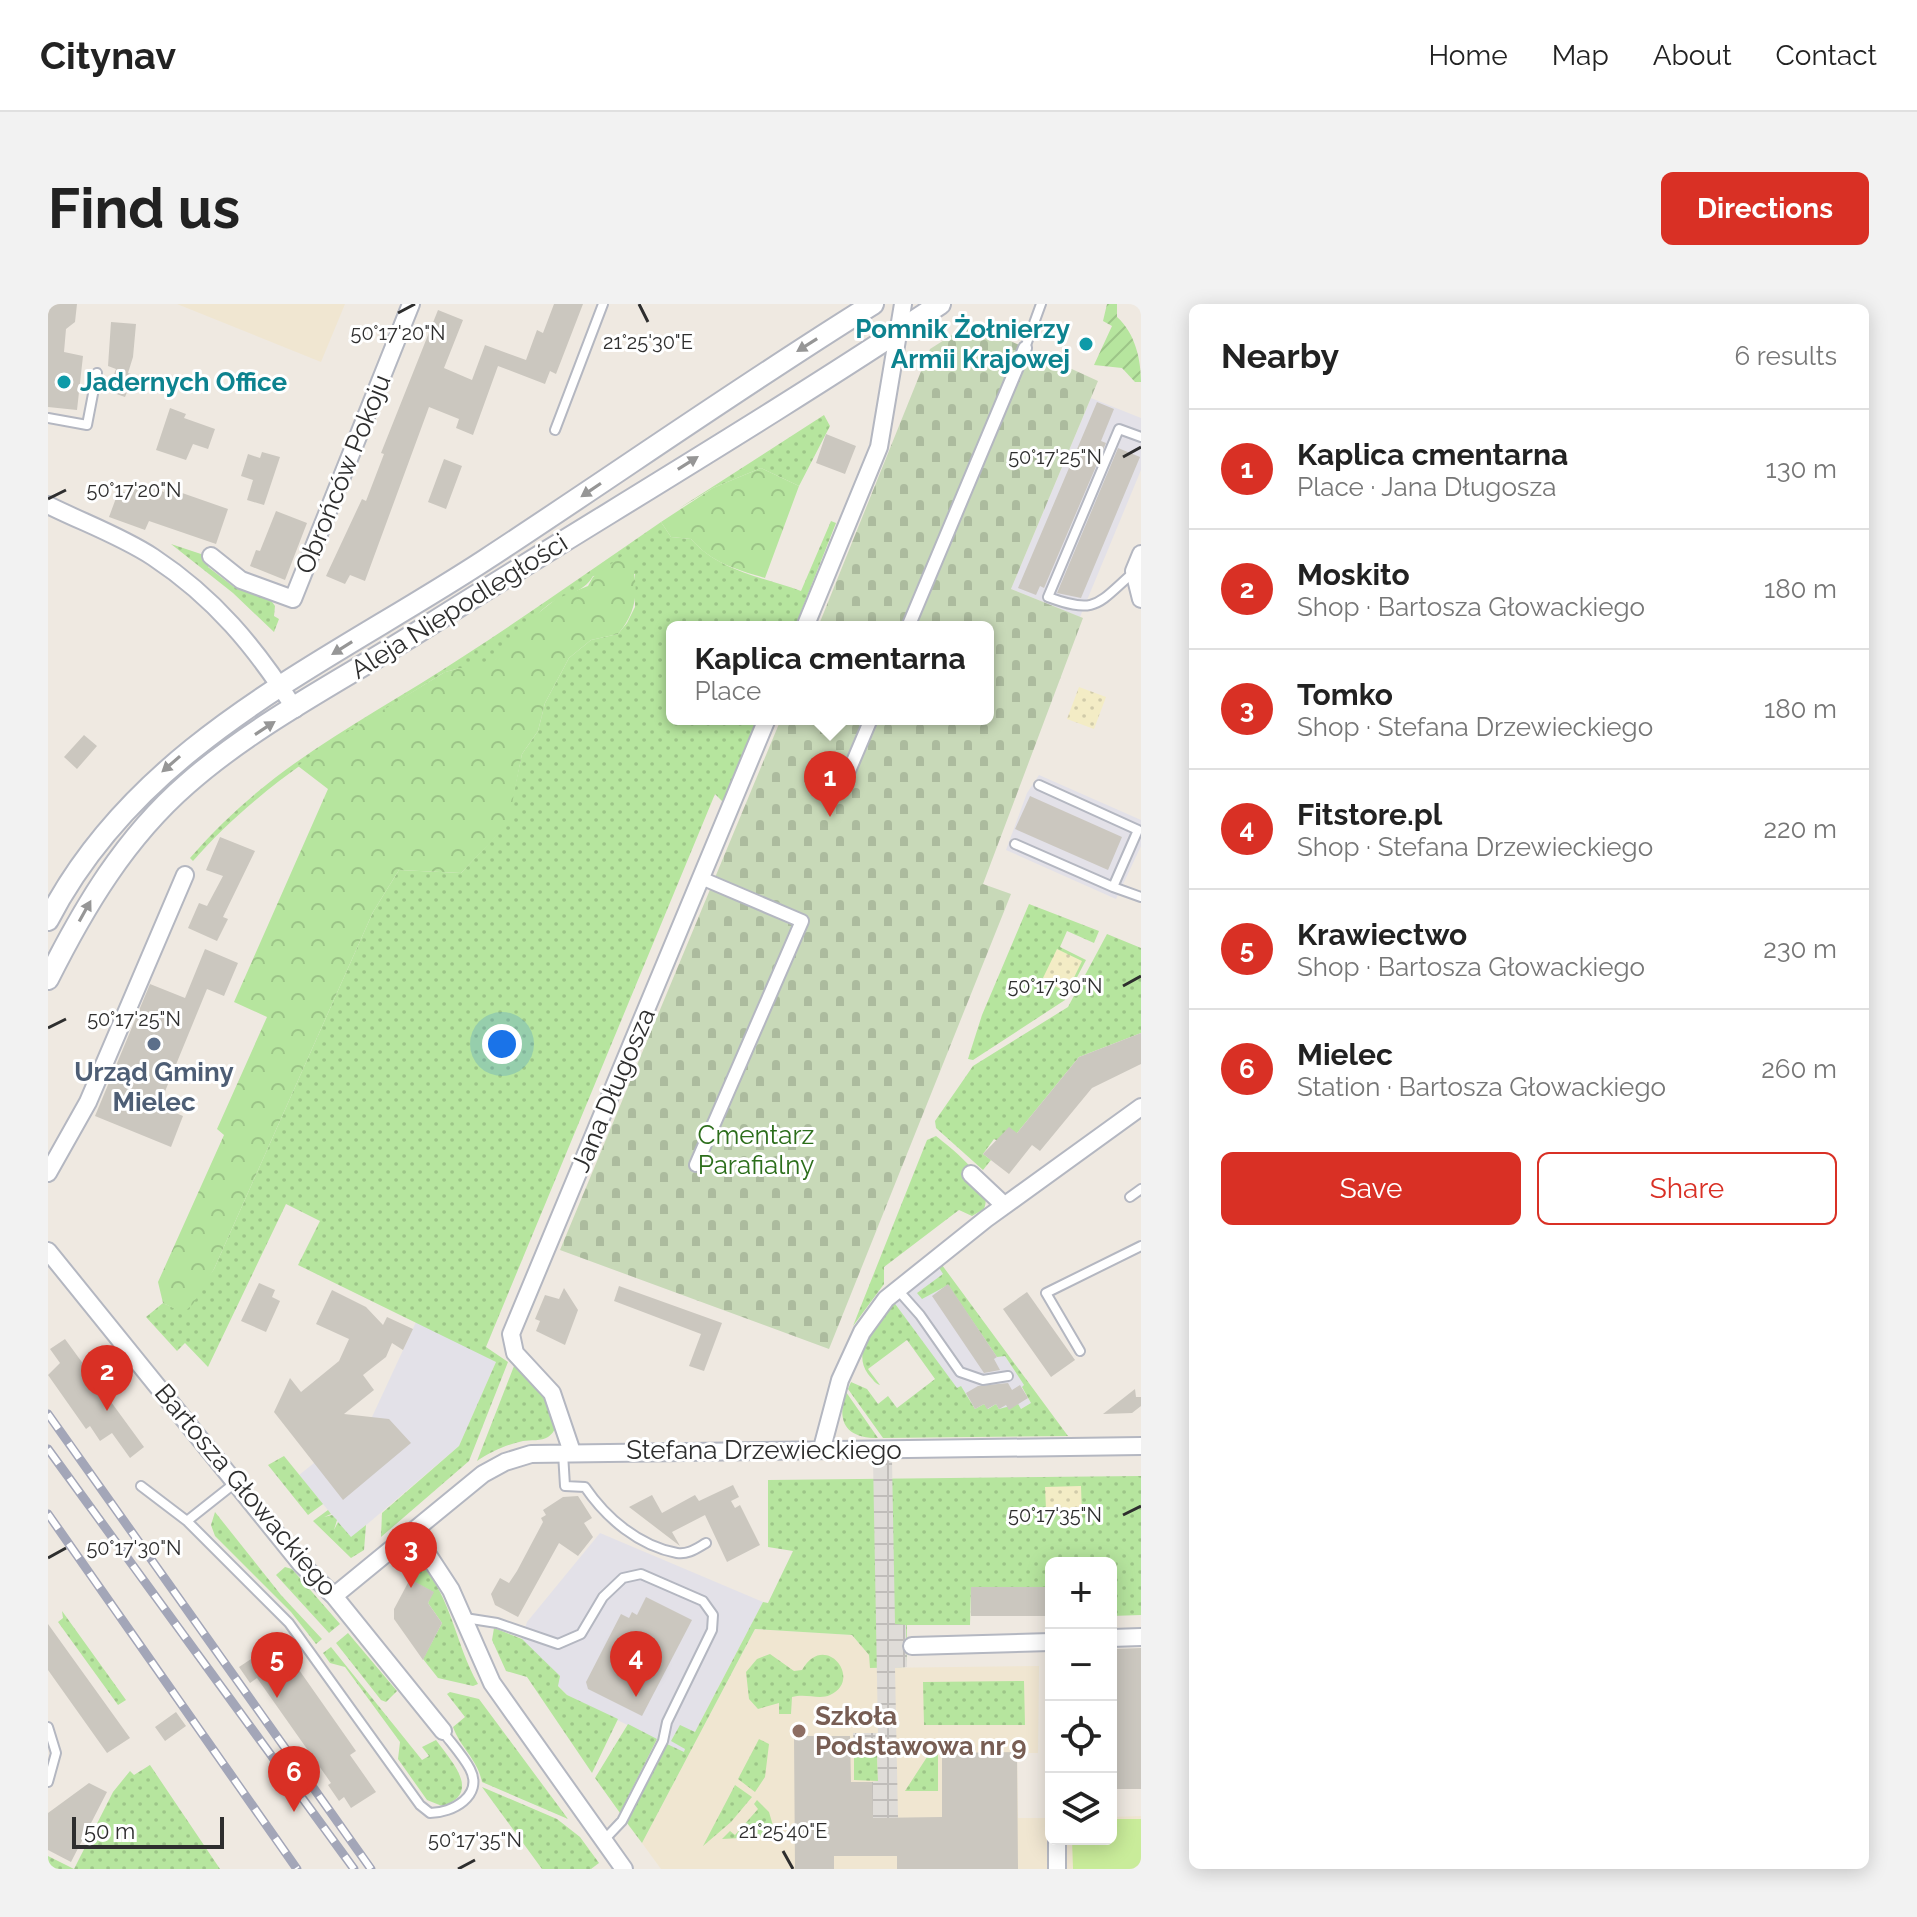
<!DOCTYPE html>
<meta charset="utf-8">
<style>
body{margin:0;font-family:Raleway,sans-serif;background:#f2f2f2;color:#222}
.controls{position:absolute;right:24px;bottom:24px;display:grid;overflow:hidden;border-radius:12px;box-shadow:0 4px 20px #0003}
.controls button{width:72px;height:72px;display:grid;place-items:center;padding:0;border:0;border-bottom:2px solid #e0e0e0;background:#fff;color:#222;font:40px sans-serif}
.scale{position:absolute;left:24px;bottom:20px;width:152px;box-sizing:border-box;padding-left:8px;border:4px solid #2e2e2e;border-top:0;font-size:22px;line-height:28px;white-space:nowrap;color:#2e2e2e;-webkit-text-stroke:6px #fff;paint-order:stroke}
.you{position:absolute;left:454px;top:740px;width:28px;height:28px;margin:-20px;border:6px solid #fff;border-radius:50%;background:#1a73e8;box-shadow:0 0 0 12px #1a73e833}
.badge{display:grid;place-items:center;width:52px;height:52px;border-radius:50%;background:#d93025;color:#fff;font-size:26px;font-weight:700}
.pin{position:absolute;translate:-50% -66px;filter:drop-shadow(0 2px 4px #0008)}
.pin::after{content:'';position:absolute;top:42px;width:28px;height:24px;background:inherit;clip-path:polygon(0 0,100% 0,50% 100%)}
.popup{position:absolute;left:618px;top:317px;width:328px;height:104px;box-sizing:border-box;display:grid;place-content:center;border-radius:12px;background:#fff;filter:drop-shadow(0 2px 6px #0005);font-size:26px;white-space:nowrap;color:#767676}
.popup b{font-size:30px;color:#222}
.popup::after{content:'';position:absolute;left:50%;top:100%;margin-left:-16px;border:16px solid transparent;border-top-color:#fff}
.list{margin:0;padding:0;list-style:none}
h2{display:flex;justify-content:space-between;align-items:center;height:104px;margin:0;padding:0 32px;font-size:34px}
h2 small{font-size:26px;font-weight:400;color:#767676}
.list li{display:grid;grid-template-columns:52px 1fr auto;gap:24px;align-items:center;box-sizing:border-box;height:120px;padding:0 32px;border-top:2px solid #e0e0e0}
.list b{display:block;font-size:30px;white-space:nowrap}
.list p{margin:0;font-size:26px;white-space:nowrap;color:#767676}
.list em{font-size:26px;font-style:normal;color:#767676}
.actions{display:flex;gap:16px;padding:24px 32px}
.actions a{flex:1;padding:18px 0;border:2px solid #d93025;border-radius:12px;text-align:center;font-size:28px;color:#d93025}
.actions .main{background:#d93025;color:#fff}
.icon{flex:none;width:44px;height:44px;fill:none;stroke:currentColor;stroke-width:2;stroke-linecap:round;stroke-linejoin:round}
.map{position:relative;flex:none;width:1093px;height:1565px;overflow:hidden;border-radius:12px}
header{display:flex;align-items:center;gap:48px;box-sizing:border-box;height:112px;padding:0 40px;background:#fff;border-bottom:2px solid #e0e0e0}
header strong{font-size:38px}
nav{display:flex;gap:44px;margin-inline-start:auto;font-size:28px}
.intro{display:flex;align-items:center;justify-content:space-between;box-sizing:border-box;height:192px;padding:0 48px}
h1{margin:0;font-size:56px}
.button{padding:20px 36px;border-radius:12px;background:#d93025;color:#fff;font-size:28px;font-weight:700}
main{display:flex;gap:48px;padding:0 48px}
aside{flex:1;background:#fff;border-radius:12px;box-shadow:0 4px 20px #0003}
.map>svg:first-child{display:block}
.industrial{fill:#e3e1e8}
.education{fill:#f0e6d1}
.grass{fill:url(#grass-dots)}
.forest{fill:url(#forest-crowns)}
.sand{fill:url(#sand-dots)}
.cemetery{fill:url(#cemetery-stones)}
.garden{fill:url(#garden-furrows)}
.pitch{fill:#c9ec9a}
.plaza{fill:url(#plaza-grid)}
.building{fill:#cbc7bf}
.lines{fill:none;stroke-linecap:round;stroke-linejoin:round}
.service-casing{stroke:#b4b7c1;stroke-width:12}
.pedestrian-casing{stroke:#b4b7c1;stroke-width:16}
.minor-casing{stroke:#b4b7c1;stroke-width:20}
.tertiary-casing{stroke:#b4b7c1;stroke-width:24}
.service{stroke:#fff;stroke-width:8}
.pedestrian{stroke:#fff;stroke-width:12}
.minor{stroke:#fff;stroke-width:16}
.tertiary{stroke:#fff;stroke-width:20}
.rail-casing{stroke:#a3a6b8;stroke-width:9}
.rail{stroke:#fff;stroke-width:6;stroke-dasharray:18;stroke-linecap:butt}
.oneway{fill:#969696}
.ticks{fill:none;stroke:#2e2e2e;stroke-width:3}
.culture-dot{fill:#0f9aa8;stroke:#fff;stroke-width:3}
.service-dot{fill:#5c6f8a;stroke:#fff;stroke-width:3}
.education-dot{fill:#8d6e63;stroke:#fff;stroke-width:3}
.labels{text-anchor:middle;stroke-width:6;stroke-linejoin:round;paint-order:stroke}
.culture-label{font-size:26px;font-weight:bold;fill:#0d838f;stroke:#fff;text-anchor:end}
.street-label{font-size:26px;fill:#2e2e2e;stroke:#fff}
.service-label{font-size:26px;font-weight:bold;fill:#4e5e75;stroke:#fff}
.park-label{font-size:26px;fill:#2c6e1b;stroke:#fff}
.education-label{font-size:26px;font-weight:bold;fill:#785e54;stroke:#fff;text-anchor:start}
.ticks-label{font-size:20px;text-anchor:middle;fill:#2e2e2e;stroke:#fff;stroke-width:6;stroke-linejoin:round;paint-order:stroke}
</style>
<header>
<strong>Citynav</strong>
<nav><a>Home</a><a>Map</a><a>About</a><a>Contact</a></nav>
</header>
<div class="intro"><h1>Find us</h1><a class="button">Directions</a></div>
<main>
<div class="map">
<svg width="1093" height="1565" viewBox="0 0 1093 1565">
<defs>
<pattern id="grass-dots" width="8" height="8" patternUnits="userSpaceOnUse" patternTransform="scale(2)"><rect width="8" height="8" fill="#b6e59e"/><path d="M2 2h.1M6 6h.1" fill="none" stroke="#9dc588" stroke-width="1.8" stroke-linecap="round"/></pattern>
<pattern id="forest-crowns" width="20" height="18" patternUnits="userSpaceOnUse" patternTransform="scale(2)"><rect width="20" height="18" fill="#b6e59e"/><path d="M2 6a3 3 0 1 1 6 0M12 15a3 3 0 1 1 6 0" fill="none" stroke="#9dc588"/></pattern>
<pattern id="sand-dots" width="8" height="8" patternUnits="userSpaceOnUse" patternTransform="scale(2)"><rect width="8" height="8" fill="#f3ecc5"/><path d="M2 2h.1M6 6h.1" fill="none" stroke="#d1cbaa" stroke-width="1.8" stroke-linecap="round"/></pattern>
<pattern id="cemetery-stones" width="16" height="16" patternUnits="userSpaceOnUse" patternTransform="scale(2)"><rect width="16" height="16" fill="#c8d9b8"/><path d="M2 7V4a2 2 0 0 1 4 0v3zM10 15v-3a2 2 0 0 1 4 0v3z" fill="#acbb9e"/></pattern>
<pattern id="garden-furrows" width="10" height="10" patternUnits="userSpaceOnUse" patternTransform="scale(2)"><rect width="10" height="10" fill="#b6e59e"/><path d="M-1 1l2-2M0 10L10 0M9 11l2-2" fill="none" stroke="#9dc588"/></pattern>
<pattern id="plaza-grid" width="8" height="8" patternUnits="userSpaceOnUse" patternTransform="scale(2)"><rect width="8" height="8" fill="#dfdcd8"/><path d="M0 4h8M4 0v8" fill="none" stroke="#c0bdba"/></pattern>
</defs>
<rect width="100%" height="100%" fill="#efe9e1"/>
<path class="industrial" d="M1043 94 1093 114V166L1032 313 963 285Z
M991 471 1093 516V542L1068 595 958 546 979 489Z
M890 962 949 1052H957L976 1081 974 1084 983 1099 973 1105H927L909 1089 845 997Z
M369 1016 448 1058 411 1142 303 1234 251 1171 324 1113Z
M552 1229 715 1298 636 1449 519 1391 472 1341 479 1318Z"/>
<path class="education" d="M129 0H297L273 58Z
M707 1325 804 1331 821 1351 823 1364 991 1362 990 1449H969L970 1514H1003V1535H1063V1513L1093 1512V1565H613L594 1539Z"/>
<path class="grass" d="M776 111 782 122 751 182 713 164 665 184 630 205Z
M783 217 788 219 747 323H624V415H709L675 498 667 490 438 1043 460 1058 421 1157 333 1233 334 1209 411 1142 448 1058 250 961 272 917 238 900 160 1063 137 1039 129 1047 98 1013 115 999 135 1008 166 965 325 608 351 566 413 569 459 520 474 450 490 427 497 399 521 354 543 336 570 330 579 319 587 303V270L545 272C535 290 515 290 500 301 479 317 468 339 450 354 436 365 408 361 392 371 303 427 216 476 145 557L142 554C225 458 312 420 416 352 483 309 547 263 613 218L623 233 643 235C671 267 714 273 753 287Z
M123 240 162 253 160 263 186 283 222 295 227 302 226 312 231 315 226 328 185 289Z
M981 600 1051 627 1046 639 1019 627 1012 643 1038 656 1017 696 925 756 920 755 934 711Z
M1059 630 1093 644V729L1031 753 969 829 950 837 946 835 935 850 943 856 935 866 888 824 887 817 925 762 1020 703Z
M888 832C906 847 947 876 936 905L924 912 911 906 836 963V980L805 1022 879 836Z
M894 961 1020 1132 835 1134 800 1085 803 1078 819 1085 830 1100 840 1092 849 1104 887 1075 859 1036 820 1065 832 1081C828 1080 825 1076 820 1070 802 1046 831 1016 845 997L909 1084 913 1082 927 1105 936 1100 940 1105 948 1100 951 1105 970 1100 973 1105 983 1099 974 1083 976 1081 957 1052 949 1053 900 981 874 995 869 989 895 970 890 962Z
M466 1062C479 1073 526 1116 500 1133 494 1137 482 1136 475 1137 457 1141 444 1147 429 1157Z
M798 1088 830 1134C798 1134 788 1118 798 1088Z
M236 1152 275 1200 260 1211 220 1161Z
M1093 1172V1311L1063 1312V1259H1003V1283H923L922 1321H859V1363L822 1364 821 1351 804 1331 707 1325 594 1539 579 1519 619 1440 636 1448 637 1445 623 1437 632 1421 647 1428 715 1298 720 1299 745 1247 720 1243V1176Z
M280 1206 283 1210 276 1213 284 1211 289 1216 286 1226 290 1218 303 1233 318 1221 316 1246 303 1254 265 1217Z
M167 1208 233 1291 274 1335 268 1340 243 1308 167 1232 163 1221Z
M374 1261C404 1295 408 1342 430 1380L425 1382 390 1374 375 1355 394 1319 380 1299 385 1288 359 1274Z
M237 1263 244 1265 292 1320 281 1329 228 1271Z
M14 1307 78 1396 70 1401 10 1318 15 1314Z
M446 1324 474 1335 512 1372 510 1382 519 1391 570 1415 544 1469 479 1373 458 1367 444 1336Z
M300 1329 349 1387 338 1398 333 1396 288 1339Z
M283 1343 374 1456 381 1452 374 1443 388 1436C403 1457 435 1489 394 1502L379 1496 350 1455 352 1438 297 1363 282 1359 275 1349Z
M722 1350 746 1367 754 1366C777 1326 816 1376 782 1391 771 1396 758 1389 744 1393L743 1410H731V1399L710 1405 701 1395 698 1368 709 1355Z
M976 1377 977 1421H876L875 1378Z
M402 1388 431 1395 520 1515 434 1478C430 1456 412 1443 405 1423L417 1413 399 1390Z
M580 1420 609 1435 572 1509 547 1474Z
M711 1435 721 1440 717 1473 707 1488 690 1475Z
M890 1436V1487H857Z
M806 1444H829L830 1477 806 1476Z
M102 1461 172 1565H0V1552L26 1565 65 1488 82 1467 86 1471Z
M687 1481 704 1493 683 1518 655 1542Z
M434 1483 509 1515 532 1533 551 1559 543 1565H494Z
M709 1496 721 1508 728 1532 674 1535 682 1527 687 1531 710 1505 706 1500Z"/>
<path class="forest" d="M713 164 751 182 717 274C687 265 664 259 643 235L623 233 613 218 665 184Z
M574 252 581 253C592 281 590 307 570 330L543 336 521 354 497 399 490 427 474 450 460 520 413 569 351 566 325 608 166 965 145 1000 135 1009 115 999 110 978 176 831 169 825 219 713 186 698 280 485 250 462 268 447 397 368 448 355 479 318 508 295 540 282 545 273Z"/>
<path class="sand" d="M1031 383 1058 393 1046 425 1019 415Z
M1009 645 1034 657 1019 688 994 676Z
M1033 1182 1034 1212H1010L1005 1205H998L997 1183Z"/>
<path class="cemetery" d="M923 19 1050 77 963 285 1035 314 935 580 963 590 781 1045 512 946 733 415H940V323H770L882 45Z"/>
<path class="garden" d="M1059 0H1069V13C1087 29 1093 55 1093 78H1087L1074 64 1046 61 1064 22 1055 17Z"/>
<path class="pitch" d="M1063 1515H1093V1565H1025L1024 1535H1063Z"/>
<path class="plaza" d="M825 1155H844L847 1320 858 1321 859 1360V1363L847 1364 850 1514 821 1530 824 1478 830 1477 829 1445 806 1444 805 1429H830Z"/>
<path class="building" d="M0 0H29L27 18 18 25 16 48 35 52 29 106 0 103Z
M506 0H535L508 70 502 67 497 80 450 62 425 131 408 124 411 115 381 103 317 277 302 271 297 280 278 272 314 195 318 197 336 150 333 149 390 6 415 16 396 64 424 76 437 41 478 56 489 26 495 29Z
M63 18 88 20 85 53 80 69 86 71 77 93 60 87 68 65 60 62Z
M1049 98 1066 105 1053 137 1058 139 996 284 992 282 988 291 970 284Z
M122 104 138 110 136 114 167 125 160 145 145 140 138 156 108 146Z
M778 130 808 142 797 170 768 159Z
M1070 144 1092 153 1033 294 1009 289Z
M214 148 232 153 216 201 199 196 205 176 193 172 200 150 212 154Z
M396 155 414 162 398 205 380 198Z
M103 183 116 188 117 183 180 205 168 240 101 217 97 226 61 213 71 186 84 191 87 184 100 189Z
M228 207 259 219 237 276 202 262 208 246 212 247Z
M36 431 49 442 29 465 16 453Z
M982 492 1074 533 1060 566 967 525Z
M172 533 207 547 175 613 180 615 169 637 140 624 151 599 159 602 175 572 158 566Z
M157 645 190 659 176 692 159 685 111 802 135 812 123 843 47 812 102 680 137 694Z
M1093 729V760L1044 784 992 847 984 841 961 870 935 850 961 823 969 829 1031 753Z
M211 979 227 986 224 993 232 997 218 1028 193 1017Z
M900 980 949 1053 946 1055 952 1066 936 1069 884 992Z
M571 982 674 1019 656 1067 641 1062 653 1030 566 997Z
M516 984 530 1006 517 1041 488 1027 492 1017 487 1015 497 991 511 995Z
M284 986 318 1003 335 1021 339 1013 365 1025 355 1046 344 1039 338 1053 315 1071 326 1086 296 1110 341 1115 363 1139 295 1196 226 1108 242 1074 253 1088 291 1057 301 1035 268 1020Z
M979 988 1027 1056 1003 1073 955 1005Z
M17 1035 96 1143 82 1154 64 1129 52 1137 42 1122 38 1125 0 1071 12 1059 2 1045Z
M960 1079 964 1086 972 1081 980 1094 961 1106 958 1101 951 1105 948 1100 939 1105 936 1100 927 1105 918 1089 930 1082Z
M1087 1085 1088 1093H1093V1102L1084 1109 1055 1110Z
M685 1181 691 1193 683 1197 687 1204 692 1201 712 1241 679 1258 657 1211 624 1228 632 1242 581 1203 604 1191 614 1209 647 1191 651 1197Z
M530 1192 544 1214 536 1219 545 1233 530 1252 511 1239 470 1313 447 1301 443 1290 452 1274 461 1279 469 1267 495 1218 493 1214 498 1211 495 1206 515 1193Z
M362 1275 386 1288 380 1299 394 1319 375 1356 346 1315V1305Z
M923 1283H1003V1312H923Z
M598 1293 644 1316 594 1412 540 1385 538 1378 573 1310 581 1314 584 1308 589 1311Z
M0 1320 82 1434 59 1449 0 1366Z
M1093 1344V1485H1069L1067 1345Z
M218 1345 236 1372 249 1363 308 1447 302 1451 328 1488 303 1504 296 1493 291 1497 280 1481 283 1479 209 1374 202 1379 191 1363Z
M128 1408 138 1422 117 1437 107 1423Z
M746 1432H802L803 1478H824L825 1514 894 1513V1449L969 1448 970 1565H849V1552H786V1565H747Z
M41 1479 59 1488 23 1558 0 1546V1509Z"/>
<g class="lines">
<g class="service-casing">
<path id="service" d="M977 44 993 0
M0 114 39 121 49 69
M507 126 555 0
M1086 268C1049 300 1049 311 1000 293L1071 125 1093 133
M967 540 1065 583 1090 526 991 481
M1065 583 1093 593
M1082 893 1093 885
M849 985 872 1011 912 1068 935 1076 960 1072
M1032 1047 998 989 1093 942
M515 1149 517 1182 537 1183C558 1214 591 1242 629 1249 640 1251 649 1244 658 1239
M93 1182 139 1217 241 1319 372 1501 382 1509C404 1509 436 1492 422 1465 415 1452 404 1440 395 1428
M139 1217 187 1179
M417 1314 449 1319 510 1340 533 1330 555 1293 575 1274 593 1270 655 1297 665 1311 664 1326 619 1418 615 1437 574 1517 556 1536
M0 1423 8 1449 0 1478"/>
</g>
<g class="pedestrian-casing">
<path id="pedestrian" d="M860 323 977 44
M795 481 823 415
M648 861 754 617 653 574"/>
</g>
<g class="minor-casing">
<path id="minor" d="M0 201C34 218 73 232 105 253 167 294 207 343 247 405
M1093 250 1086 267 1093 295
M163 252 193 276 245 295 363 0
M757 323 831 143 855 0
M0 869 40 798 137 571
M923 870 956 901
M0 947 253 1260 286 1292 395 1427
M774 1144 792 1076 814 1028 838 995 938 915 1093 803
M524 1148 504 1089 467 1049 463 1030 719 415
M365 1228 403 1286 444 1379 576 1565
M286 1292 435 1170 457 1158 483 1150 1093 1142
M1063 1334 1093 1333
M864 1342 1003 1338
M1009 1565V1535"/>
</g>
<g class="tertiary-casing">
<path id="tertiary" d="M0 616C91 439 278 360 437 256 567 171 693 82 825 0
M0 675C36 603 77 534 139 480 207 420 294 376 370 328 544 218 721 114 892 0"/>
</g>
<use href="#service" class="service"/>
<use href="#pedestrian" class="pedestrian"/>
<use href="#minor" class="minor"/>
<use href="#tertiary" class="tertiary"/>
<g class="rail-casing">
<path id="rail" d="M0 1110 323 1565
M0 1145 306 1565
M0 1210 249 1565"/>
</g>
<use href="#rail" class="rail"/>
</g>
<defs><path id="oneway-solid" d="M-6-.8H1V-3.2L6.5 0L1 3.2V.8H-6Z" transform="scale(2)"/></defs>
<g class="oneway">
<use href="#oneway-solid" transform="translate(759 41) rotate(148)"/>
<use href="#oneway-solid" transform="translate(640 159) rotate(-32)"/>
<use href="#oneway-solid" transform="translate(543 186) rotate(146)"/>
<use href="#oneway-solid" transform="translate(294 344) rotate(148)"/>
<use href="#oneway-solid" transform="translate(217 424) rotate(-33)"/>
<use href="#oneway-solid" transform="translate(123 460) rotate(139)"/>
<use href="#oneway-solid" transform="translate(37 607) rotate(-61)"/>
</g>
<path class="ticks" d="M591 0 600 18M350 9 367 0M1075 153 1093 143M0 195 18 186M1075 682 1093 672M0 724 18 715M1075 1211 1093 1202M0 1254 18 1244M735 1547 745 1565M410 1565 427 1556"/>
<g class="culture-dot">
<circle cx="1038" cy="40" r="8"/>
<circle cx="16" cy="78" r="8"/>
</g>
<circle class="service-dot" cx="106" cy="740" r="8"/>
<circle class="education-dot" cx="751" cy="1427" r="8"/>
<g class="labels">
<g class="culture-label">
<text x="1022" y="34">Pomnik Żołnierzy<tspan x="1022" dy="30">Armii Krajowej</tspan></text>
<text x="32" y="87" text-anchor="start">Jadernych Office</text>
</g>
<g class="street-label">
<text transform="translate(295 170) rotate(-68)" y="9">Obrońców Pokoju</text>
<text transform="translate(411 302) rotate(-32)" y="9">Aleja Niepodległości</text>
<text transform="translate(565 786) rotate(-67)" y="9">Jana Długosza</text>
<text x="716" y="1155">Stefana Drzewieckiego</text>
<text transform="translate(198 1186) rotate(50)" y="9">Bartosza Głowackiego</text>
</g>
<g class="service-label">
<text x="106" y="777">Urząd Gminy<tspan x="106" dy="30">Mielec</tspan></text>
</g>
<g class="park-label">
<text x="708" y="840">Cmentarz<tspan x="708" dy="30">Parafialny</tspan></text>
</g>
<g class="education-label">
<text x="767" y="1421">Szkoła<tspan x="767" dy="30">Podstawowa nr 9</tspan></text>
</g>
</g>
<g class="ticks-label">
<text x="350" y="36">50°17'20"N</text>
<text x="600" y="45">21°25'30"E</text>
<text x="1007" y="160">50°17'25"N</text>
<text x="86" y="193">50°17'20"N</text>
<text x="1007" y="689">50°17'30"N</text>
<text x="86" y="722">50°17'25"N</text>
<text x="1007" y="1218">50°17'35"N</text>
<text x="86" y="1251">50°17'30"N</text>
<text x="735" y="1534">21°25'40"E</text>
<text x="427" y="1543">50°17'35"N</text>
</g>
</svg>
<div class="controls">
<button>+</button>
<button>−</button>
<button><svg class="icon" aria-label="locate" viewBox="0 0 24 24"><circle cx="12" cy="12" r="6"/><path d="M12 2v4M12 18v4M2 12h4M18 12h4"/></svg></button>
<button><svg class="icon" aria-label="layers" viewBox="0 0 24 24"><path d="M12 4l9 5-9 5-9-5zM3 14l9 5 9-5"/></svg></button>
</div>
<div class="scale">50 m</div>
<div class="you"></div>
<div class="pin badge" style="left:782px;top:513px">1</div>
<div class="popup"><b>Kaplica cmentarna</b>Place</div>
<div class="pin badge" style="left:59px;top:1107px">2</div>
<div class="pin badge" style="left:363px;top:1284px">3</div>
<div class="pin badge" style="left:588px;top:1393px">4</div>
<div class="pin badge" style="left:229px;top:1394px">5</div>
<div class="pin badge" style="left:246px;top:1508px">6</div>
</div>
<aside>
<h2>Nearby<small>6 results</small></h2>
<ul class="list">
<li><span class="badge">1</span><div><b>Kaplica cmentarna</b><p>Place · Jana Długosza</p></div><em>130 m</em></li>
<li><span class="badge">2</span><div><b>Moskito</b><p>Shop · Bartosza Głowackiego</p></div><em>180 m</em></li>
<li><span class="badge">3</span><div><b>Tomko</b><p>Shop · Stefana Drzewieckiego</p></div><em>180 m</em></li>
<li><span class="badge">4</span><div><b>Fitstore.pl</b><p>Shop · Stefana Drzewieckiego</p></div><em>220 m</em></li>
<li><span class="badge">5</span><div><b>Krawiectwo</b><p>Shop · Bartosza Głowackiego</p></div><em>230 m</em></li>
<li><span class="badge">6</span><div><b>Mielec</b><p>Station · Bartosza Głowackiego</p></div><em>260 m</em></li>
</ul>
<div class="actions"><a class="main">Save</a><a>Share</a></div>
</aside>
</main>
